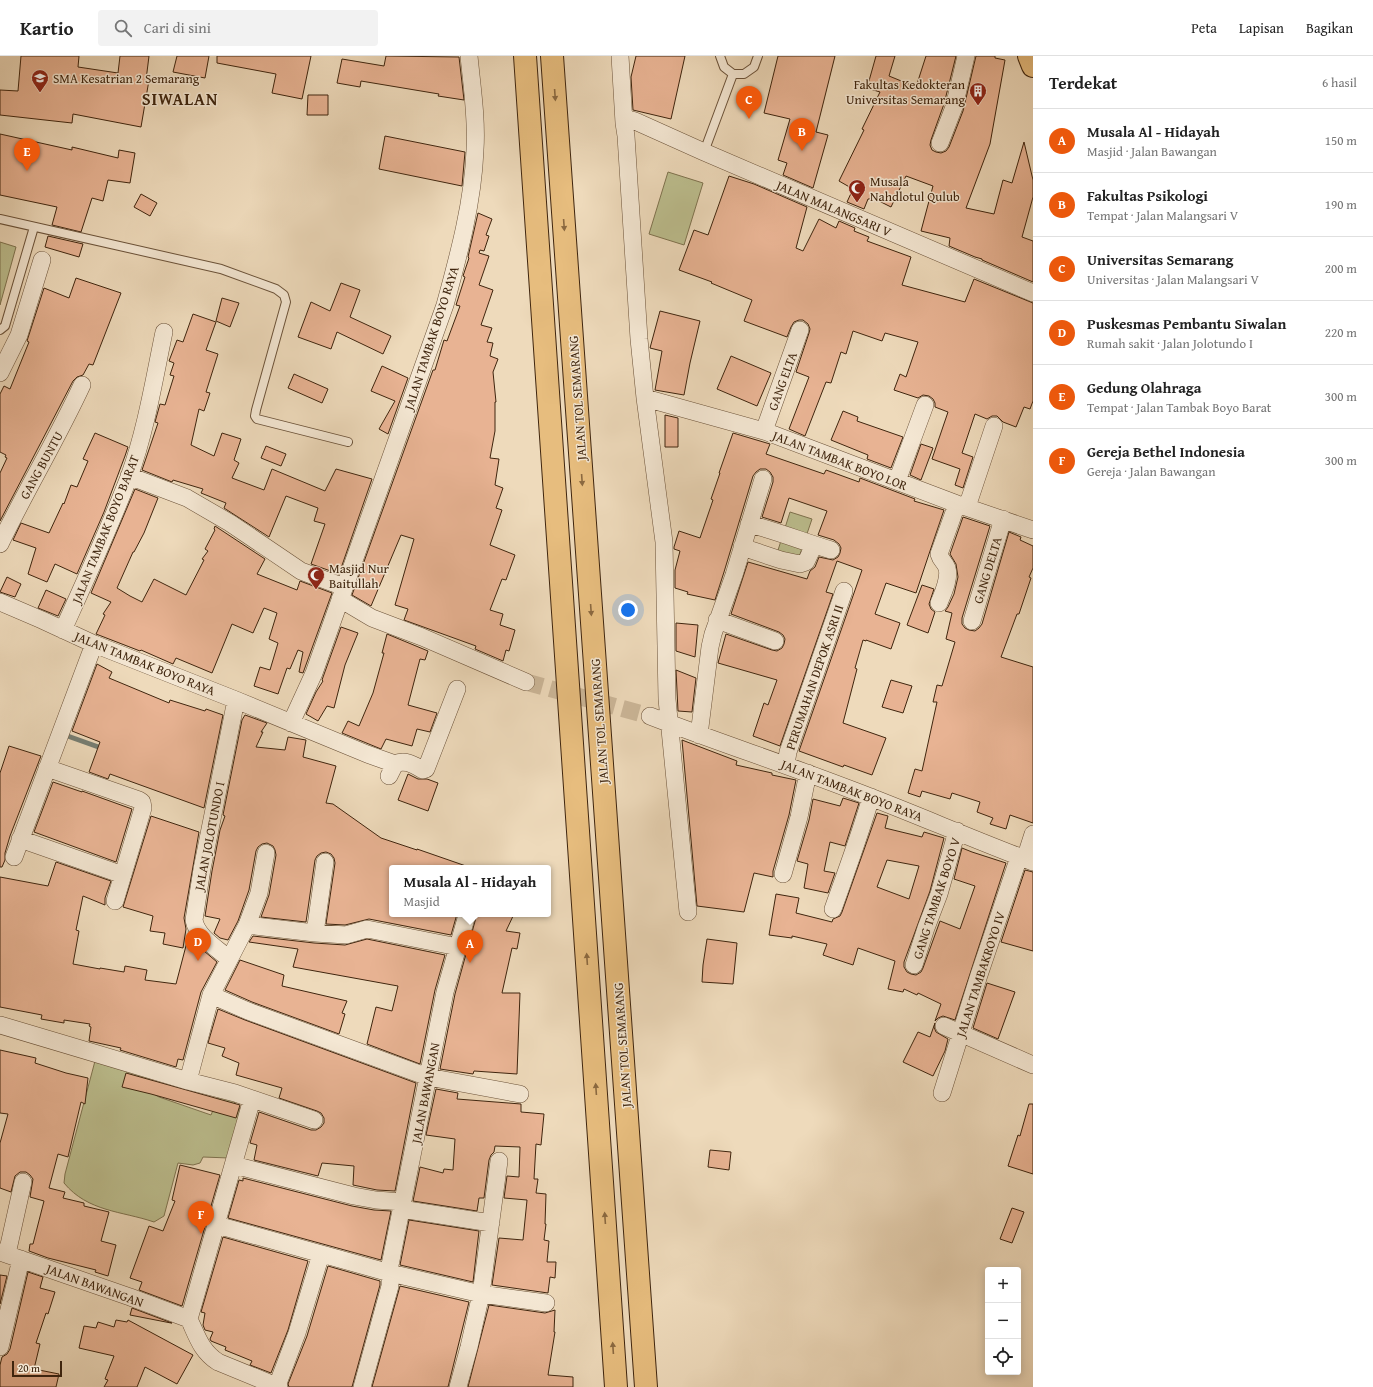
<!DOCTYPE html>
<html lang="id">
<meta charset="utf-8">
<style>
body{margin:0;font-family:"Gentium Book Plus",serif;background:#f2f2f2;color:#222}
.controls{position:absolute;right:12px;bottom:12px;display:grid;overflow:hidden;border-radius:4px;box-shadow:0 2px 10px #0003}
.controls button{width:36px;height:36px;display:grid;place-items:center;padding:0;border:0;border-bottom:1px solid #e0e0e0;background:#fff;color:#222;font:20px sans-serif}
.scale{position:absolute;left:12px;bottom:10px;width:50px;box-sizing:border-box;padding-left:4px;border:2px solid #3f250e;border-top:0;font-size:11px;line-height:14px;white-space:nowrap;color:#3f250e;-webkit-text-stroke:3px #f4e7d3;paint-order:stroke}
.you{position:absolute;left:628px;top:554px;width:14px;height:14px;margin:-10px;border:3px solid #fff;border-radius:50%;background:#1a73e8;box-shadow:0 0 0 6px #1a73e833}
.badge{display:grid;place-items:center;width:26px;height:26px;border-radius:50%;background:#ea580c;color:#fff;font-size:13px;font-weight:700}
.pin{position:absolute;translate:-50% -33px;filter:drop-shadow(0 1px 2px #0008)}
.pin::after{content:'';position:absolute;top:21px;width:14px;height:12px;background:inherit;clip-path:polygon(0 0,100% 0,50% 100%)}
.popup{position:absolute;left:389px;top:809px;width:162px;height:52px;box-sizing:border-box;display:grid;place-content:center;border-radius:4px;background:#fff;filter:drop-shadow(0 1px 3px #0005);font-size:13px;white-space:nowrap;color:#767676}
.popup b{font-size:15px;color:#222}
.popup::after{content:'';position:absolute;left:50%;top:100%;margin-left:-8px;border:8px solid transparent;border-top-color:#fff}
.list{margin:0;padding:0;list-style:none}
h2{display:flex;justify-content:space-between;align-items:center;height:52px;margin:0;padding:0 16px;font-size:17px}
h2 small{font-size:13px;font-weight:400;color:#767676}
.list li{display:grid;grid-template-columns:26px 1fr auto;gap:12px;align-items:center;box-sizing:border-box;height:64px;padding:0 16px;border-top:1px solid #e0e0e0}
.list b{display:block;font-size:15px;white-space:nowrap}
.list p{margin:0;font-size:13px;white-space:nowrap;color:#767676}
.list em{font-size:13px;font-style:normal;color:#767676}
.icon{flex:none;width:22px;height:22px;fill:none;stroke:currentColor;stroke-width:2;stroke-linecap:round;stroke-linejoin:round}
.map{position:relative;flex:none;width:1033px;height:1331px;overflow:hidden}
header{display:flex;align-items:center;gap:24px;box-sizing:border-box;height:56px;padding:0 20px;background:#fff;border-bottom:1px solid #e0e0e0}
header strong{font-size:19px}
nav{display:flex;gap:22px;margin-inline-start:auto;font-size:14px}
.search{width:280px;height:36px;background:#f2f2f2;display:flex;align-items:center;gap:10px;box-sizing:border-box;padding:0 14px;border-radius:4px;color:#767676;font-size:15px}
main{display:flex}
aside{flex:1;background:#fff}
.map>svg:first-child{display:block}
.green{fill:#bcbe8e;stroke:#7e724e}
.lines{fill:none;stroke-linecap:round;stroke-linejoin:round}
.stream{stroke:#767e73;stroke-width:5}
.building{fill:#e8b393;stroke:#3f250e;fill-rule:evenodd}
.minor-tunnel{stroke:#cbb698;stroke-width:17;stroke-dasharray:17 8;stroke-linecap:butt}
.service-casing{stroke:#6b5239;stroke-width:10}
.minor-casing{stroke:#6b5239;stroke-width:18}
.primary-casing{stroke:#3f250e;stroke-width:24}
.motorway-casing{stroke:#3f250e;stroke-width:24}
.service{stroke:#f4e7d3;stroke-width:8}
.minor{stroke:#f4e7d3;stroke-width:17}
.primary{stroke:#e7bd7e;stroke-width:22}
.motorway{stroke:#e7bd7e;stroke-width:22}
.oneway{fill:#8b6940}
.labels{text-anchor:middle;stroke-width:3;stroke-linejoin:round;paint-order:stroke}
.poi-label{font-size:13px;fill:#3f250e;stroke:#f4e7d3;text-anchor:start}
.street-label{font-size:13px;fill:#3f250e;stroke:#f4e7d3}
.district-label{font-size:17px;font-weight:bold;letter-spacing:1px;fill:#3f250e;stroke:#f4e7d3}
</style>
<header>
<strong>Kartio</strong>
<div class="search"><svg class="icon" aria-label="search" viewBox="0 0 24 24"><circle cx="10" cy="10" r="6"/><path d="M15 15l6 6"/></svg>Cari di sini</div>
<nav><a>Peta</a><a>Lapisan</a><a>Bagikan</a></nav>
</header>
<main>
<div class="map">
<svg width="1033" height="1331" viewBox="0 0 1033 1331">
<rect width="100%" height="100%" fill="#eedabb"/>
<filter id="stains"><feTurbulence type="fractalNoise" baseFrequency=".005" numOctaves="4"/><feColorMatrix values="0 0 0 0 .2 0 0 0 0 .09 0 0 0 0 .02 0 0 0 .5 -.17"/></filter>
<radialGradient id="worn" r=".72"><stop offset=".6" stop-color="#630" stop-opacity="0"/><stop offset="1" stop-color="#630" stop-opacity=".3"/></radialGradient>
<path class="green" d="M668 116 703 127 684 189 649 178Z
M0 186 16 191 0 249Z
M790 456 812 463 795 513 774 507Z
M95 1005 153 1020 152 1037 159 1041 211 1059 220 1038 231 1042 243 1057 229 1102 203 1101 200 1107 193 1109 178 1107 164 1160 154 1166C122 1155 88 1156 64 1127L65 1118Z"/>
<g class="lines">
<path class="stream" d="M62 678 104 693"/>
</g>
<path class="building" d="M21 0H79L78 11 118 17 120 0H149L146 24H149L141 71 73 58 72 67 0 59V34L18 35Z
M177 0H209L205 22 173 16Z
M217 0H311L302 43 272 37 276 18 217 7Z
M386 0 459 1 464 44 438 40 439 38 361 25 360 31 337 27 342 3 384 10Z
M636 0H685L671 63 633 54 631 21Z
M778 0H835L816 76 828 79 813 132 783 119 787 107 778 104 790 63 764 57Z
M876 0H895L889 20 916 31 926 0H956L944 48 931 84 930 89 932 94 936 96 941 97 946 95 949 91 963 55 976 0H995V2L1005 4 990 88 966 152 994 158 1003 124 1012 127 1024 86 1033 124V141L1022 181 1033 185V226L982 204V203L975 201 949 190 950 182 921 175 933 130 906 120 891 151 871 141 870 143H868L864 153 847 146 853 133 839 125 864 74 862 73 880 36 867 32Z
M308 39H328V59H307Z
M0 78 72 94V91L118 102 119 94 135 97 130 127 108 124 103 145 92 142 81 176 52 169 57 151 0 139Z
M385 80 465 96 462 130 379 113Z
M729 120 754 128 807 151 796 192 803 195 819 163 836 172 839 165 855 172 854 175 869 181 867 185 911 201 902 229 965 246 974 223 1033 247V345L1030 353 1024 351 1016 371 1003 366 997 360H992L987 363 975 358 962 397 973 401 963 432 955 429 960 413 932 403 948 356 935 351V347L933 343 929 340 923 339 918 342 894 334 900 318 906 321 918 286 885 277 882 285 853 275 846 298 841 296 831 327 826 326 805 380 789 373 809 321 796 316 809 277 810 273 808 268 803 264H799L794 266 791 271 787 281 744 265 752 244 711 227 712 226 679 214 694 174 708 179Z
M141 138 157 147 150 160 134 151Z
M478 157 492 163 486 179 489 180 484 195 480 194 479 197 489 200 479 229 493 234 481 269 492 272 487 286 493 287 490 300 498 303 493 316 496 346H495V375L490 402 499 403 495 429 503 432 496 452 502 454 490 489 515 499 506 524 502 523 490 554 503 558 500 569 515 574 509 595 506 594 503 605 475 593 476 590 404 564 408 553 395 549 414 483 401 479 371 550 352 539 433 314H435L444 284 447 285 460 250 456 249 465 221 463 220 469 202 468 201Z
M48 180 83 188 79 201 45 191Z
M76 222 121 237 93 309 89 308 83 319 77 321 73 325 0 465V417L7 402 5 401 6 399 0 396V338L4 330 10 333 29 286 27 285 44 232 69 242Z
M341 227 360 234 350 261 391 280 383 298 337 276 331 293 298 281 311 246 330 255Z
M222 242 239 247 230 271 216 265Z
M660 255 700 265 690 307 684 339 655 334 662 295 650 292Z
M193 258 216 266 206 294 218 298 206 336 210 337 204 355 199 353 191 389 214 400 222 377 241 383 234 404 239 407 232 422 264 434 272 413 325 435 336 413 372 423 339 518 311 508 325 468 314 465 318 452 286 440 269 481 224 452 226 447 201 437 203 433 173 424 172 426 142 414 158 367 155 366 160 348 165 349 174 320 170 319 174 307 169 305 177 284 183 286Z
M731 300 771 317 757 350 717 333Z
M382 310 408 322 388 378 379 373 395 345 371 335Z
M294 318 328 333 322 347 288 332Z
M843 355 858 361 857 365 903 381 891 412 867 403 868 399 831 384Z
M665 359 678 362V391H665Z
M95 377 128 391 125 400 104 456 77 518 55 508 47 526 28 518 36 492 13 484 21 467 49 477 63 447 64 448 71 429 77 431 88 405 83 403Z
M733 377 770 388 766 398 824 418 826 414 859 426 860 422 915 443 914 445 944 454 930 495 916 537 886 527 875 558 900 567 891 593 866 584V585L863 584 855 612 857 613 843 667 886 682 872 719 844 709 843 711 799 695 862 514 837 505 826 536 833 538 780 690 753 680 764 647 768 649 777 624 718 607 726 578 772 594 777 595 782 592 784 588 785 583 783 579 779 576 731 558 748 506 807 523 810 515 815 511 819 501 833 504 838 501 840 497 841 492 839 488 834 484 818 479 827 455 789 442 781 467 762 461 773 426V421L770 416 766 413H760L756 416 753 420 724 516 715 544 687 538 688 536 675 532V514L680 495 674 493V491L679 475 700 482 713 444 711 443 720 417H719Z
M921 388 933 392 921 424 910 419Z
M266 390 286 398 281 410 261 402Z
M135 433 158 442 144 477 134 496H133L117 532 130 540 142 546 154 523 186 539 204 504 202 503 208 495 205 493 215 474 214 473 215 470 265 503 257 518 297 534 300 525 332 537 303 617 299 616 303 596 298 594 290 613 287 612 278 638 254 630 260 611 270 614 278 587 269 583 277 557 264 552 253 577 232 568 212 617 176 602 173 608 141 594 140 595 96 578 105 559 103 558 111 546 91 537Z
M963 461 990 470 962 562V568L965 572 969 574 975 575 979 572 982 568 1009 476 1021 481 1020 484 1033 490V512L1029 521 1031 522 1019 558H1017L1001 601 1033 611V767L1010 759 1006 773 990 768 993 762 977 756 980 746 952 737 950 743 922 735 920 741 908 737 915 713 922 715 937 646H933L937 629 942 630 955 586 946 583 952 557 945 555 948 551 954 538 958 521 956 508 950 498Z
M7 521 21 528 15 541 0 536Z
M922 529 934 533 929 548 931 553 935 556 928 577 907 569Z
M46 534 66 543 58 560 38 552Z
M676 567 698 569 695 601 676 595Z
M341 571 358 577 345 609 334 652 327 650 318 665 306 658 316 636 323 625 322 624Z
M387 578 428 595 425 604 420 603 408 649 437 657 430 676 417 673 412 690 386 683 381 693 342 677 348 665 359 670 373 637 384 597H382Z
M97 608 112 616 109 622 169 647 170 644 205 655 206 653 223 659 204 752 110 718 108 723 89 716 100 686 72 675Z
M676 614 696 622 692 656 678 655Z
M891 624 912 630 903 657 882 651Z
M245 659 267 667 261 676H263L256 691 285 694 288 681 306 684 303 701 336 710 326 747 333 748 381 782 417 794V793L466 810V812H392V858H457L451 879 369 863 345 869 326 868 335 807 334 802 331 798 326 796 321 797 317 800 315 804 306 866 261 861 269 839 276 799 275 794 273 790 267 787 262 788 258 791 256 795 249 834 238 865 228 884 220 882 214 877 220 863 205 860 212 815 220 774 225 760 223 759 242 664Z
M682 684 737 705 736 709 772 717V719L796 724 789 759 773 815V821L754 817 744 856 697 850Z
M9 690 41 700 10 780 5 797V804L2 811H0V717Z
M408 718 418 723H427L438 727 428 755 398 744Z
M53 726 82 736V735L132 753 116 806 34 776Z
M843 742 859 747 845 790 830 786 824 815 835 817 828 837 804 832 808 808 797 805 809 764 813 743 840 750Z
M877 757 888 760 885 772 922 781 924 776 944 782 930 835 904 906V911L907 916 911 918 916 919 921 916 923 912 940 865 960 873 975 830 954 823 962 792 972 796 1006 807 955 964 943 960 938 962 935 965 941 948 918 937 917 939 904 933 903 936 888 933 895 905 858 892 853 909 823 899 827 888 792 880V882L769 879 776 838 799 842 796 857 832 866 833 863 840 860 842 856ZM887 804 919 810 909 843 877 831Z
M151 760 199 776 184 862 186 873 183 892 163 888 165 877 150 875 153 860 123 851Z
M56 806 111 825 105 842V849L83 840 76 874 79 875 73 908 100 913V912L124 916 125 910 147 914 145 924 176 928 187 886 197 889 217 906 201 936 183 1004 178 1003 176 1011 120 994 121 992 89 985 91 971 89 970 90 968 64 964V967L41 963 42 959 0 951V821L48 830Z
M1025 814 1033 816V895L1001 886Z
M477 858H514L506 875 520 877 517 893 512 892 502 937H520L517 1018 474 1015 473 1018 440 1013 455 938Z
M253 880 314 887 345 889 367 883 445 899 435 934 420 1008 367 988 376 951 392 955 398 930 293 911 298 893 249 886Z
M707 883 737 887 733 928 702 926 703 909Z
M240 904 284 919 282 930 347 945 342 957 345 958 339 978 252 946 225 934Z
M987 927 1015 936 998 983 973 972Z
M218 953 245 964 416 1027 395 1135 377 1134 353 1129 354 1110 322 1107 318 1120 254 1104 257 1089 250 1087 259 1056 311 1074H316L321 1071 324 1067V1062L321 1057 317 1055 279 1042 282 1032 236 1019 239 1007 222 1000 225 992 208 987Z
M935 967 934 971 936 976 948 983 945 995 933 1020 903 1006 918 976 930 981Z
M0 994 36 1002 35 1007 66 1017 88 1022 85 1048 81 1046 68 1101 58 1098 49 1132 65 1136 63 1142 84 1147V1150L109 1156 101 1185 116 1189 108 1220 95 1216 96 1214 48 1202 29 1195 30 1188H33L44 1145 30 1141 33 1123 30 1119 26 1116H20L15 1120 11 1136 0 1132V1087L8 1058 0 1057Z
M126 1017 240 1049 236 1062 151 1038 122 1031Z
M436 1033 458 1037 457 1043 521 1048V1056L544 1058 541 1089 536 1088 534 1123H538L536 1137 546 1138 545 1168H546L544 1184 549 1185 547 1206H556L555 1222 550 1221 548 1237 492 1229 499 1182 523 1184 527 1144 504 1142 507 1120 519 1121 520 1091 495 1090 494 1096 491 1099 489 1104 484 1142H479L477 1155 413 1145 420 1111 443 1117 444 1113 453 1114 455 1083 426 1079Z
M1029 1048H1033V1118L1008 1110 1018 1079 1020 1080Z
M710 1094 731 1096 729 1114 708 1111Z
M180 1109 220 1119 182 1250 139 1234 142 1226 130 1222 149 1170 163 1175 175 1145 172 1144Z
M243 1122 352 1150 374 1154 391 1155 381 1204 228 1162 239 1124 243 1125Z
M1012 1152 1024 1156 1012 1187 1000 1183Z
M409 1164 479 1175 473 1226 400 1209Z
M223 1181 308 1205 288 1274 271 1317 250 1309 252 1305 225 1294 226 1291 211 1285 210 1283 213 1276 205 1274 203 1269 205 1257 201 1256Z
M328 1210 380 1225V1229L352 1331H289L288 1328 307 1280Z
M28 1216 43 1221 40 1232 55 1236 48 1258 46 1257 36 1287 40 1288 34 1313 59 1318 56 1331H0V1309L2 1301 7 1298 10 1293Z
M0 1219 7 1220 0 1248Z
M400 1230 469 1246 448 1331H372Z
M489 1249 545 1257 555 1254 554 1276H555L548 1319 573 1321V1331H468Z
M132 1252 172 1267H171L130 1259Z
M116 1264 127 1266 128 1264 193 1299 177 1328 145 1311 137 1331H104L108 1324 105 1323 114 1300 79 1292 84 1270 96 1272 98 1266 114 1271Z"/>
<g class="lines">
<path class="minor-tunnel" d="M526 626 650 660"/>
<g class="service-casing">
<path id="service" d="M720 0 724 11 733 18H744L754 11 758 0
M704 96 733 18
M0 163 221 213 276 233 284 239 286 246 256 354 255 360 257 363 348 386
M0 274 5 270 34 171"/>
</g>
<g class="minor-casing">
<path id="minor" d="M620 0 624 67
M940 87 954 51 966 0
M0 317 19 279 42 204
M645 342 764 375 957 448 1033 474
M764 375 800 274
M129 420 187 442 230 467 301 515 344 531
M897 425 925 349
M967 451 994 370
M749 468C777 475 804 486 831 494
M0 488C26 434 57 383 82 329
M742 491 781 504 800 508 806 506 814 489
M340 543 372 562 422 581 526 626
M0 546 42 564 94 588 236 644 367 698 395 708
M939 547C943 537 950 523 947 512 945 506 941 505 939 498L957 448
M717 564 775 585
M972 565 1003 463
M63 574C86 523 109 473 129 421 146 374 154 324 164 276
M650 660C717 686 785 708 852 734 913 757 972 783 1033 806
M291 667 314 617 445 249C459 198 473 146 475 94 477 63 472 31 469 0
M699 679 710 591 713 578 734 519 763 423
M786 708 788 696 844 535
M47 712 139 744 142 746 143 752 115 845
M389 720 395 708C405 703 414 709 423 714L426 713 457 633
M20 783 123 819
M14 801 94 588
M1025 803 1033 778
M783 818 799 761 808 717
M833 853C846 816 860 779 871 741
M688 856 667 643 664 486 645 342 639 283 626 80 624 67 632 64 635 65 704 96 1033 237
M247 869 315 877 346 879 367 873 458 891
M315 877 325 806
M229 903C217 892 197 881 194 864L202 813 236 644
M914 909 926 872 939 838 957 775
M211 939 248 955 428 1021 520 1038
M0 969 188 1025 235 1037 314 1064
M944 970 1033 1009
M188 1025 211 939 247 869 259 837 266 797
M942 1037 979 919 1019 801
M252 1043 189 1263C197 1280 201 1295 218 1306L279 1331
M234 1109 354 1140 376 1144 403 1146
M401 1153 491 1167
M217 1169 390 1217 481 1238 546 1247
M0 1196 130 1241 189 1263
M7 1198 23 1126
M0 1291 21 1203
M277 1330 297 1277 321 1198
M362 1331 390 1230V1209L445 936 467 859
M458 1331 469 1291 481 1238 499 1105"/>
</g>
<g class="primary-casing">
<path id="primary" d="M1029 0 1033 10"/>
</g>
<g class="motorway-casing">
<path id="motorway" d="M525 0 616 1331
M552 0 646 1331"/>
</g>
<use href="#service" class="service"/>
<use href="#minor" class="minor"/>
<use href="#primary" class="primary"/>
<use href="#motorway" class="motorway"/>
</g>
<defs><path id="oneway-solid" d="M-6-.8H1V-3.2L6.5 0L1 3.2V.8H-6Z"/></defs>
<g class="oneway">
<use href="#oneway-solid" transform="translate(555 39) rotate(86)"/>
<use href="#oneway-solid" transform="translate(564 169) rotate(86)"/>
<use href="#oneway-solid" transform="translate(582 424) rotate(86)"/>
<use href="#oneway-solid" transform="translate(591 554) rotate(86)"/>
<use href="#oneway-solid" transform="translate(587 903) rotate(-94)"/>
<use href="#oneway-solid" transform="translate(596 1033) rotate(-94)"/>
<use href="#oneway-solid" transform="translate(605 1162) rotate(-94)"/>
<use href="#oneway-solid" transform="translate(613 1292) rotate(-94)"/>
</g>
<defs>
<g id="school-pin" transform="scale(0.9)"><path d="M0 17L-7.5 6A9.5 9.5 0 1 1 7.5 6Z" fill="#8f2418" stroke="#f4e7d3"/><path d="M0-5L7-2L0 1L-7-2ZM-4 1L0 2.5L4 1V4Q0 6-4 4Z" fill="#fff"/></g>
<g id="building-pin" transform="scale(0.9)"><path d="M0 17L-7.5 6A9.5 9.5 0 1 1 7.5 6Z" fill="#8f2418" stroke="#f4e7d3"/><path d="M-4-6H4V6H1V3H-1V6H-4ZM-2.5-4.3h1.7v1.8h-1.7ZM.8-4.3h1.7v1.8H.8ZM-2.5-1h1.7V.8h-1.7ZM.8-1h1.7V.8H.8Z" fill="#fff"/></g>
<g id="mosque-pin" transform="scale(0.9)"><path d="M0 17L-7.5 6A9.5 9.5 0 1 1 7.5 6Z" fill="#8f2418" stroke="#f4e7d3"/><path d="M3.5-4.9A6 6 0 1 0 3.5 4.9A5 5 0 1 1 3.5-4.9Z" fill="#fff"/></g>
</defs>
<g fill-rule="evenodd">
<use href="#school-pin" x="40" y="22"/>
<use href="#building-pin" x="978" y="35"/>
<use href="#mosque-pin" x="857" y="132"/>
<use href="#mosque-pin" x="316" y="519"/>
</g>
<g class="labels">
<g class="poi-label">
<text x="53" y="27">SMA Kesatrian 2 Semarang</text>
<text x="965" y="33" text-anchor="end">Fakultas Kedokteran<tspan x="965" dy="15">Universitas Semarang</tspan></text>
<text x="870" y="130">Musala<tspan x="870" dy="15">Nahdlotul Qulub</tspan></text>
<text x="329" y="517">Masjid Nur<tspan x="329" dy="15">Baitullah</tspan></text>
</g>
<g class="street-label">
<text transform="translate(834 152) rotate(23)" y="5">JALAN MALANGSARI V</text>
<text transform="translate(431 282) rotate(-72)" y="5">JALAN TAMBAK BOYO RAYA</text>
<text transform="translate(782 325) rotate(-70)" y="5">GANG ELTA</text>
<text transform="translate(577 342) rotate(-94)" y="5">JALAN TOL SEMARANG</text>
<text transform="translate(840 404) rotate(21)" y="5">JALAN TAMBAK BOYO LOR</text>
<text transform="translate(41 409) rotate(-61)" y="5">GANG BUNTU</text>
<text transform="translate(105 473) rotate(-68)" y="5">JALAN TAMBAK BOYO BARAT</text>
<text transform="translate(987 514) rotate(-73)" y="5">GANG DELTA</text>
<text transform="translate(145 607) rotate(22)" y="5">JALAN TAMBAK BOYO RAYA</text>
<text transform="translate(814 621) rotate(-71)" y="5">PERUMAHAN DEPOK ASRI II</text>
<text transform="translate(599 665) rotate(-94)" y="5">JALAN TOL SEMARANG</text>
<text transform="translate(852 734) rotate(21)" y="5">JALAN TAMBAK BOYO RAYA</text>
<text transform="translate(209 780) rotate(-79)" y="5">JALAN JOLOTUNDO I</text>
<text transform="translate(936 842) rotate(-72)" y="5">GANG TAMBAK BOYO V</text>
<text transform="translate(980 918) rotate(-72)" y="5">JALAN TAMBAKROYO IV</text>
<text transform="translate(622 989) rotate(-94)" y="5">JALAN TOL SEMARANG</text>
<text transform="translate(425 1037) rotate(-79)" y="5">JALAN BAWANGAN</text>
<text transform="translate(95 1229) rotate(20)" y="5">JALAN BAWANGAN</text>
</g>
<g class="district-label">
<text x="180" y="49">SIWALAN</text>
</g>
</g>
<rect width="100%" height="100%" filter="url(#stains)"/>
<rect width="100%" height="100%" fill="url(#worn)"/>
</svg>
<div class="controls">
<button>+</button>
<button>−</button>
<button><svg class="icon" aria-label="locate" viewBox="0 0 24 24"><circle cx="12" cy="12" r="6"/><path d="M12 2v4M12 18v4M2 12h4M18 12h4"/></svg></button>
</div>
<div class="scale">20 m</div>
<div class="you"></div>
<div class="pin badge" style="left:470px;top:907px">A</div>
<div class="popup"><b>Musala Al - Hidayah</b>Masjid</div>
<div class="pin badge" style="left:802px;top:95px">B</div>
<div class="pin badge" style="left:749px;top:63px">C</div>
<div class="pin badge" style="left:198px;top:905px">D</div>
<div class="pin badge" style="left:27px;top:115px">E</div>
<div class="pin badge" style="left:201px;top:1178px">F</div>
</div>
<aside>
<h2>Terdekat<small>6 hasil</small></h2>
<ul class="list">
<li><span class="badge">A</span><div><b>Musala Al - Hidayah</b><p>Masjid · Jalan Bawangan</p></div><em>150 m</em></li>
<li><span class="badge">B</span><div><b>Fakultas Psikologi</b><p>Tempat · Jalan Malangsari V</p></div><em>190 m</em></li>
<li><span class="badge">C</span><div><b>Universitas Semarang</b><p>Universitas · Jalan Malangsari V</p></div><em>200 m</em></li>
<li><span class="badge">D</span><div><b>Puskesmas Pembantu Siwalan</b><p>Rumah sakit · Jalan Jolotundo I</p></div><em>220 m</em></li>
<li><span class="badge">E</span><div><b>Gedung Olahraga</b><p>Tempat · Jalan Tambak Boyo Barat</p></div><em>300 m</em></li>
<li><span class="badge">F</span><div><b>Gereja Bethel Indonesia</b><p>Gereja · Jalan Bawangan</p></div><em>300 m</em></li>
</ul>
</aside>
</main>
